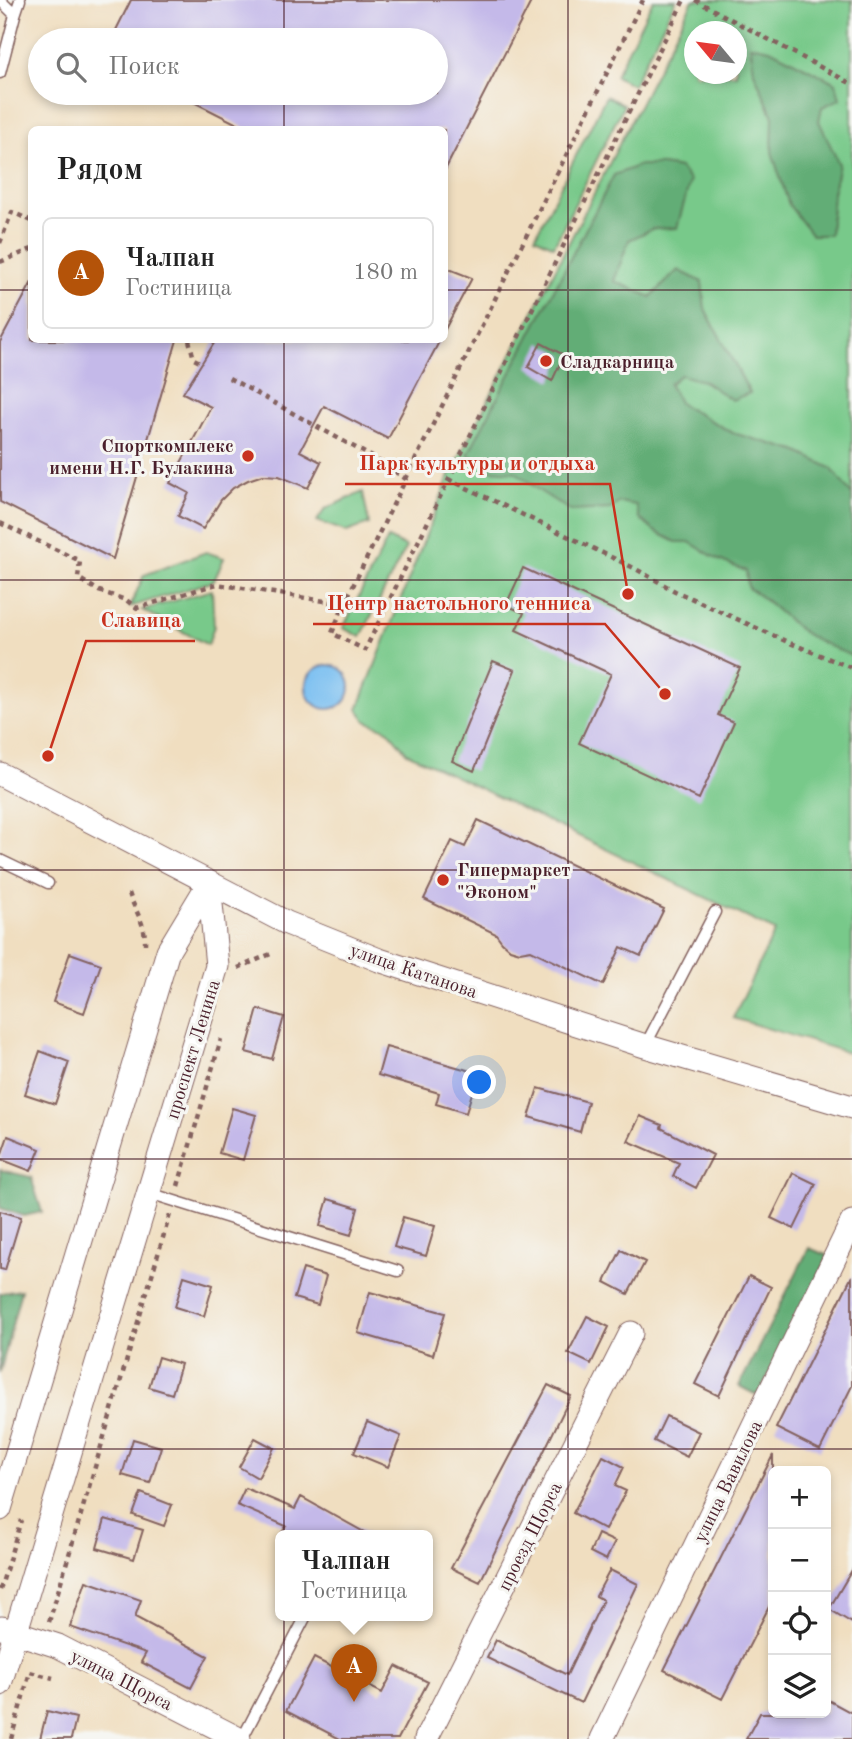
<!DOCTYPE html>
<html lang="ru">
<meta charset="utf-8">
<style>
body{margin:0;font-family:"Old Standard TT",serif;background:#f6f6f6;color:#222}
.controls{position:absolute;right:21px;bottom:21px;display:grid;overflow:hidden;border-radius:10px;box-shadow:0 4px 10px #0003}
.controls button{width:63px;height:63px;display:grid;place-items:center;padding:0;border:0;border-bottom:2px solid #e0e0e0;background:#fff;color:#222;font:35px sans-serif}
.compass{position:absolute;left:684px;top:21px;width:63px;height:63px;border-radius:50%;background:#fff;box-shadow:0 4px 10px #0003;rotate:299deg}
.you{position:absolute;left:480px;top:1083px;width:24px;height:24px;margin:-18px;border:5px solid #fff;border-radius:50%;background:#1a73e8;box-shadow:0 0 0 10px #1a73e833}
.badge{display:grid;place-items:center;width:46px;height:46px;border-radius:50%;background:#b45309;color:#fff;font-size:23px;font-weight:700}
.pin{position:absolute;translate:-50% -58px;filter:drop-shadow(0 2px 4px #0008)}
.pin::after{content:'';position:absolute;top:37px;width:24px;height:21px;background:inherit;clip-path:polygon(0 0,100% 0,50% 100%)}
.popup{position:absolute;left:275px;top:1530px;width:158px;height:91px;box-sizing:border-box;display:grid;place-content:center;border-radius:10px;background:#fff;filter:drop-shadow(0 2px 5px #0005);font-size:23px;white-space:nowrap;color:#767676}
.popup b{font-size:26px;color:#222}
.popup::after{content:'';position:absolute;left:50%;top:100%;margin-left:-14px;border:14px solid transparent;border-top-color:#fff}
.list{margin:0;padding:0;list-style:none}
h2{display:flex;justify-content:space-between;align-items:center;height:91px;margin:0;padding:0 28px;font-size:30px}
h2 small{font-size:23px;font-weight:400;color:#767676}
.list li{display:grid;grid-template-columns:46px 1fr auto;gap:21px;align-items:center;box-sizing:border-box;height:112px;margin:0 14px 14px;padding:0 14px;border:2px solid #e0e0e0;border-radius:10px}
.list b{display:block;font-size:26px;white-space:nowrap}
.list p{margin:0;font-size:23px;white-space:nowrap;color:#767676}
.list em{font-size:23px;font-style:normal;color:#767676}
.icon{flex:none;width:38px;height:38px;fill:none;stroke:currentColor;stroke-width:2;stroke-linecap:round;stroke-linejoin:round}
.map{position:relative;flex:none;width:852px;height:1739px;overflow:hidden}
.search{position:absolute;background:#fff;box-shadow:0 4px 10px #0003;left:28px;top:28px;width:420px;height:77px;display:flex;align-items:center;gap:18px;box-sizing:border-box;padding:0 24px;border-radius:38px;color:#767676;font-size:26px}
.panel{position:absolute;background:#fff;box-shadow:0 4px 10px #0003;left:28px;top:126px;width:420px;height:217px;border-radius:10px}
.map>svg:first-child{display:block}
.green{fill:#78c98a;stroke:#61745a;stroke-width:2;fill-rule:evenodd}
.forest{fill:#62ad76;stroke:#566650;stroke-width:2}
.water{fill:#7abff1;stroke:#626f8e;stroke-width:2}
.building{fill:#c4b9e9}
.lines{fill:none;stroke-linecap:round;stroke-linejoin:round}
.service-casing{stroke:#84625f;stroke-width:13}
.minor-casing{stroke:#84625f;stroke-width:25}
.path{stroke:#84625f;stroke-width:4.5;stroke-dasharray:5 5;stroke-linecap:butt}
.service{stroke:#fff;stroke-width:10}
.minor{stroke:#fff;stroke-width:23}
.grid{fill:none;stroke:#4a1f2b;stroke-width:2;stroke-opacity:0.55}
.poi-dot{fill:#c8321e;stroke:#f6f6f2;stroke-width:2.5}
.labels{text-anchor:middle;stroke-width:6;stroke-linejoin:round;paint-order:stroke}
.poi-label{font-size:19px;font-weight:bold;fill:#4a1f2b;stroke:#f6f6f2;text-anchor:start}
.street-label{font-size:19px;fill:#4a1f2b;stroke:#f6f6f2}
.leader{fill:none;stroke:#c8321e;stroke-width:2.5}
.callout-dot{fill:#c8321e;stroke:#f6f6f2;stroke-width:2.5}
.callout-label{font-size:21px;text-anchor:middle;font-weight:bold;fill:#c8321e;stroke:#f6f6f2;stroke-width:6;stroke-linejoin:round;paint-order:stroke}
</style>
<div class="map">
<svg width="852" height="1739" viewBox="0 0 852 1739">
<rect width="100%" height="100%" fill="#f6f6f2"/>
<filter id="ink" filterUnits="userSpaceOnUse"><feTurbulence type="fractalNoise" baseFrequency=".0143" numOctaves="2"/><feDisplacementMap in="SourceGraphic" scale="14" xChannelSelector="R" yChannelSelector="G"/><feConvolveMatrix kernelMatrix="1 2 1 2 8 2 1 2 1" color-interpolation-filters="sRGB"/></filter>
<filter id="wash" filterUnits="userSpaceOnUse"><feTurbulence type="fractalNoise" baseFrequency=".00686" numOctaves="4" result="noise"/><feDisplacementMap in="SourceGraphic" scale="28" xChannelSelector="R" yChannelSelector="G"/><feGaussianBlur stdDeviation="1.57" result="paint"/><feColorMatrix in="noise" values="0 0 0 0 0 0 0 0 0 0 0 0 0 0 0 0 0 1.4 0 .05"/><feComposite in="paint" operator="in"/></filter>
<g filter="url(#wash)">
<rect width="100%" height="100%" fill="#f0dec0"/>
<path class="green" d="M653 0H676L633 85 615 76Z
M693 0H852V1054L733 1018 775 931 407 753 388 730 366 721 358 709 448 479ZM694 32H736V74H694Z
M606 96 624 105 554 246 535 237Z
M363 492 369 524 347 532 317 521 325 509Z
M388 538 406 547 361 637 343 628Z
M206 552 224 558 214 581 130 607 144 575Z
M212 590 214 626 208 645 142 610Z"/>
<path class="forest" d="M750 45 770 49 836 83 840 99 822 107 819 121 839 164 833 193 830 235H812L789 205 772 152 773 117 754 72Z
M640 165H662L680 168 690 181 677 228 652 229 629 240 614 281 651 297 678 270 702 282 705 309 750 393 732 400 703 381 680 375 669 384 680 404 733 433 796 451 831 468 852 495V656C837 649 820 643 806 634 785 620 770 600 748 588L746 571 719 560 689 542H676L654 531 639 518 636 505 620 502 610 509 571 511 538 490 516 472 490 470 468 454 614 175Z
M0 1170 31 1177 42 1212 24 1216 0 1208Z
M809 1248 829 1256 758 1396 739 1386Z
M21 1290 0 1373V1293Z"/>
<path class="water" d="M306 687a22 22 0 1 1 44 0a22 22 0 1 1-44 0Z"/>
<g id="blocks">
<path class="building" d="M131 0H532L444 172V130H249L176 93H436V40H111Z
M444 267 472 278 444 331Z
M32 282V340H177L113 559 0 502V342Z
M216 340H440L388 439 324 406 300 451 321 462 308 488 279 476 263 475 248 480 233 488 221 500 203 529 178 516 189 493 170 483 211 407 183 393Z
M541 343 564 355 552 381 528 367Z
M523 568 740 668 718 715 734 722 699 799 579 743 611 674 516 630 524 613 506 605Z
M493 661 515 670 474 771 452 761Z
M478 820 664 909 641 956 621 947 603 985 531 950 520 952 510 949 502 942 496 934 424 899 452 841 465 847Z
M70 953 101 964 84 1013 53 1002Z
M258 1009 284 1017 272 1059 246 1052Z
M386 1047 478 1073 466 1113 436 1104 439 1093 378 1075Z
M40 1051 69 1062 55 1104 25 1094Z
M538 1088 588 1102 580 1132 529 1117Z
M232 1108 256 1115 243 1160 219 1153Z
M640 1116 662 1125 661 1128 713 1155 696 1188 673 1176 679 1163 628 1141Z
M8 1136 40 1149 31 1171 0 1159Z
M793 1173 816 1184 794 1229 771 1218Z
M328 1199 358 1208 351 1235 320 1226Z
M0 1211 21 1217 5 1270 0 1269Z
M403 1217 435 1226 426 1256 394 1247Z
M621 1250 645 1262 628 1294 605 1282Z
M303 1269 326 1276 318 1305 294 1298Z
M184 1276 213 1285 204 1316 175 1307Z
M749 1276 771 1287 719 1396 695 1384Z
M852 1276V1386L820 1450 776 1428Z
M370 1292 445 1313 433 1355 358 1333Z
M587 1316 609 1327 591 1364 568 1353Z
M158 1357 181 1364 172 1394 149 1387Z
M548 1385 571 1396 480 1582 451 1568Z
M666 1416 699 1432 687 1457 654 1441Z
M367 1422 401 1436 388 1467 354 1453Z
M255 1438 274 1448 258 1478 239 1467Z
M133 1439 161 1447 150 1483 122 1475Z
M773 1455V1599L722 1699 664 1670Z
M603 1456 624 1467 615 1486 626 1491 605 1530 573 1513Z
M245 1488 295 1509 301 1497 371 1536H280L286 1526 237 1505Z
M141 1493 172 1505 164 1526 133 1515Z
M105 1519 143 1530 134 1559 97 1548Z
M598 1534 615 1542 606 1560 590 1552Z
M610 1570 638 1584 581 1703 487 1658 496 1640 567 1675 603 1600 596 1596Z
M852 1570V1623L829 1609Z
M86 1581 141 1600 135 1617 208 1656 191 1688 141 1662 146 1653 70 1627Z
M314 1658 382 1693 396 1666 428 1682 398 1739H340L286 1711Z
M826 1699 852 1713V1739H746L760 1713H826Z
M47 1711 76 1718 71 1739H40Z"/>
</g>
</g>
<g filter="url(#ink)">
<use href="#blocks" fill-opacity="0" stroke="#84625f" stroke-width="2"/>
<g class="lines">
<g class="service-casing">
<path id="service" d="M0 0 15 15 0 73
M15 15 20 0
M0 860 48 883
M645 1046 715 912
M149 1193 398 1271
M242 1739 306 1616"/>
</g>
<g class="minor-casing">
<path id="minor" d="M0 774 287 923 379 960 645 1046 852 1107
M0 1509 168 951 209 883
M2 1628 58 1646 239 1739
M0 1684 217 966 209 883
M426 1739 631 1333
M602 1739 852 1222"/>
</g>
<path class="path" d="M643 0 344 604 332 633 365 650 684 0
M695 0 852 84
M0 243 12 212 32 221
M0 262 32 249
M189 340 194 359 200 362
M229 378 374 458 406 479
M448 479 634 568 675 591 790 643 852 668
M0 523 80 561 78 578 99 591 126 600 137 608 217 584 344 604
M129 893C135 912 146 923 145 944
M238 968 273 953
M178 1186 221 1039
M0 1590 21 1520
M49 1622 170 1214
M11 1739 30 1672 53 1678"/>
<use href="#service" class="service"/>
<use href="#minor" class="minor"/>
</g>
</g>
<path class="grid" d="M284 0V40M568 0V1739M284 93V130M0 290H32M444 290H852M284 340V1739M0 580H852M0 870H852M0 1159H852M0 1449H852"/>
<g class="poi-dot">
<circle cx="546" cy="361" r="7"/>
<circle cx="248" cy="456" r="7"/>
<circle cx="443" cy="880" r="7"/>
</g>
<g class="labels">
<g class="poi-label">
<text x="560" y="368">Сладкарница</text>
<text x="234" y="452" text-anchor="end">Спорткомплекс<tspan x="234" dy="22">имени Н.Г. Булакина</tspan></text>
<text x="457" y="876">Гипермаркет<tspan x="457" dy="22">"Эконом"</tspan></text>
</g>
<g class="street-label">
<text transform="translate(414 970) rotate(19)" y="7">улица Катанова</text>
<text transform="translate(192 1049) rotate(-73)" y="7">проспект Ленина</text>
<text transform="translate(727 1481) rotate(-64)" y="7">улица Вавилова</text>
<text transform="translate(529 1536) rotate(-63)" y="7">проезд Щорса</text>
<text transform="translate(122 1679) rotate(27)" y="7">улица Щорса</text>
</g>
</g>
<path class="leader" d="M628 594L610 484H345M665 694L605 624H313M48 756L86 641H195"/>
<g class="callout-dot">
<circle cx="628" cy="594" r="7"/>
<circle cx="665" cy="694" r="7"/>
<circle cx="48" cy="756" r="7"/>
</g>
<g class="callout-label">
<text x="477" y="470">Парк культуры и отдыха</text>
<text x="459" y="610">Центр настольного тенниса</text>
<text x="141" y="627">Славица</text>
</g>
</svg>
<div class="controls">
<button>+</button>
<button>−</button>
<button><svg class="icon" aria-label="locate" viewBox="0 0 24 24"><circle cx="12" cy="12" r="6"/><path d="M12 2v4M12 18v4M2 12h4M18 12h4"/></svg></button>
<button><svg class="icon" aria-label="layers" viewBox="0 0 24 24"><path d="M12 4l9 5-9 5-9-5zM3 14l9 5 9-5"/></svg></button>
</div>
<svg class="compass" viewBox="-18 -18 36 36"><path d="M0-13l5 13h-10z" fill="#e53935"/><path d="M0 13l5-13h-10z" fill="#767676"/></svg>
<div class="you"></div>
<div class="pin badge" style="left:354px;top:1702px">A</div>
<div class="popup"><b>Чалпан</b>Гостиница</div>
<div class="search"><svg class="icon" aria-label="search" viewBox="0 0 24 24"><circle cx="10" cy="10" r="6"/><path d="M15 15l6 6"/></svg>Поиск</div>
<section class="panel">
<h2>Рядом<small></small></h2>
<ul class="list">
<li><span class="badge">A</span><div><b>Чалпан</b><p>Гостиница</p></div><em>180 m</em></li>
</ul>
</section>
</div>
